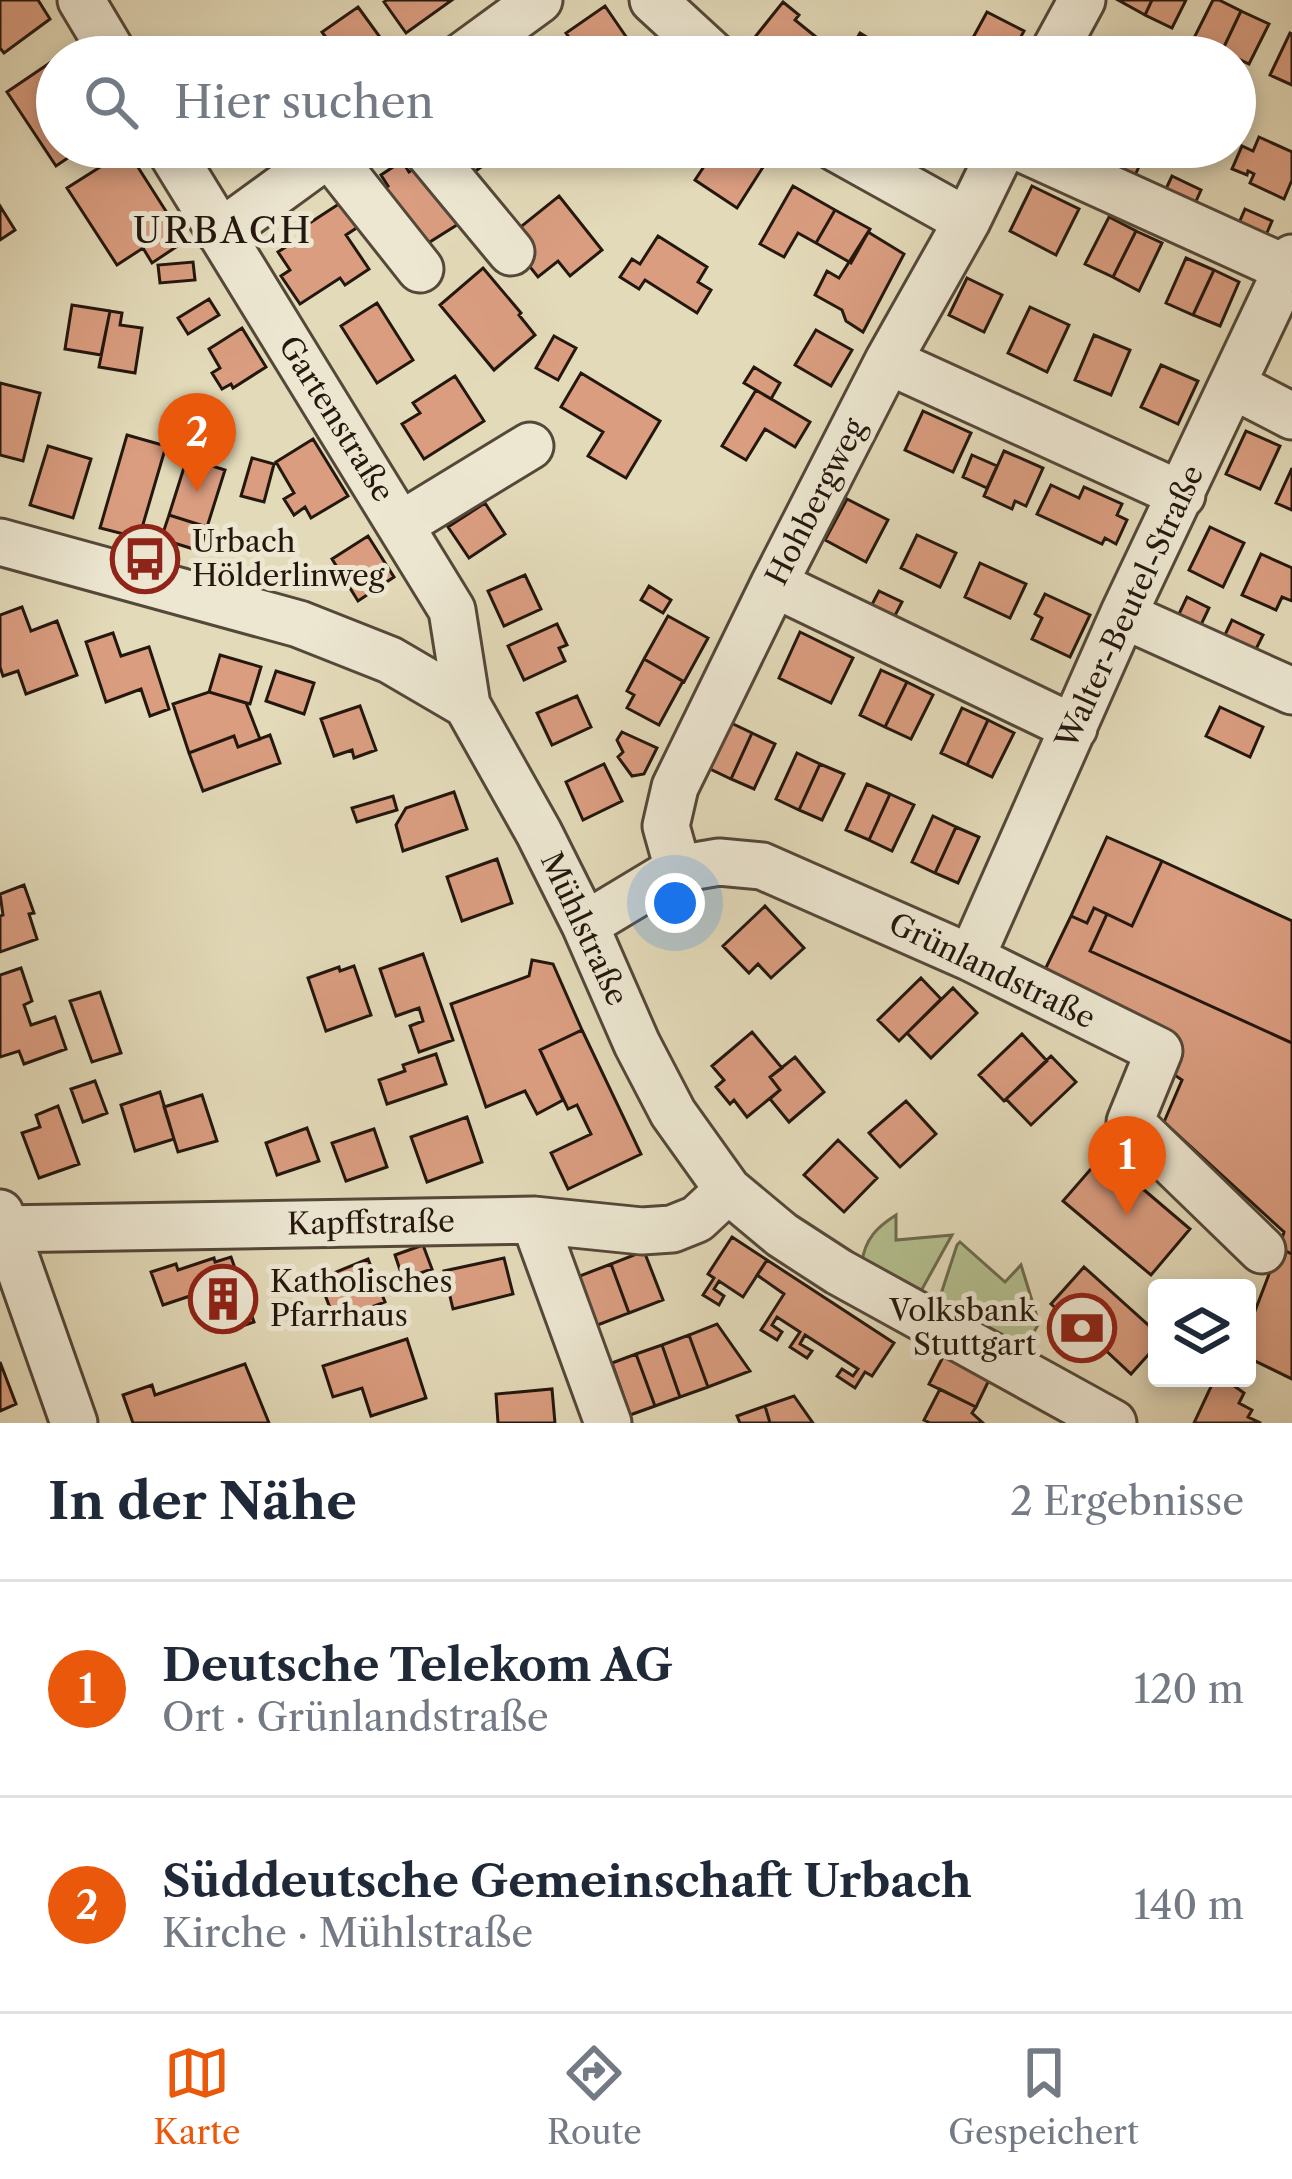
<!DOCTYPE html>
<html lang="de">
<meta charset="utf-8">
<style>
body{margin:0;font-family:"Libre Caslon Text",serif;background:#f2f2f3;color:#1f2937}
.controls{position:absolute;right:36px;bottom:36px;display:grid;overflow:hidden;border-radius:12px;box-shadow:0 6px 18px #0003}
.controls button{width:108px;height:108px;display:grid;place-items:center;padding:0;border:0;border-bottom:3px solid #e0e1e3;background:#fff;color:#1f2937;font:60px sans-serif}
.you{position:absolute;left:675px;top:903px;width:42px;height:42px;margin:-30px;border:9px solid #fff;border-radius:50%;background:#1a73e8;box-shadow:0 0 0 18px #1a73e833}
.badge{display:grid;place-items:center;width:78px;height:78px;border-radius:50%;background:#ea580c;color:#fff;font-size:39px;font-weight:700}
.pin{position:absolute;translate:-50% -99px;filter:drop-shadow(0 3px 6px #0008)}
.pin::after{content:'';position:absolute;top:63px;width:42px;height:36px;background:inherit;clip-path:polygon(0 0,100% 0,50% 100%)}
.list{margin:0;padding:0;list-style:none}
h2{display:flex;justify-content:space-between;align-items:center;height:156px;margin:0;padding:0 48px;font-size:51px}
h2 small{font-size:39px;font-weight:400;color:#747a83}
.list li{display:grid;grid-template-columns:78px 1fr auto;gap:36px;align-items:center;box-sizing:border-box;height:216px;padding:0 48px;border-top:3px solid #e0e1e3}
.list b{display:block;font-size:45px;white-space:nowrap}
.list p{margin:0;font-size:39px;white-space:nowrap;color:#747a83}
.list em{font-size:39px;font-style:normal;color:#747a83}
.icon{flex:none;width:66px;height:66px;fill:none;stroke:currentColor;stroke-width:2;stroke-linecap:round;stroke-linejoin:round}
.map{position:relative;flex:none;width:1292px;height:1423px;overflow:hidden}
.search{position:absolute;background:#fff;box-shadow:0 6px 18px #0003;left:36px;right:36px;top:36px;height:132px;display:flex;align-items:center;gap:30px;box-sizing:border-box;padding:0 42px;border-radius:66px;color:#747a83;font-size:45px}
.sheet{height:588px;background:#fff}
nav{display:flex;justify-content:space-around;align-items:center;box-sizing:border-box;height:168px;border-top:3px solid #e0e1e3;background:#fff;font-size:33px;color:#747a83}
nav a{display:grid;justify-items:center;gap:6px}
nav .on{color:#ea580c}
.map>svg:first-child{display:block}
.green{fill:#b4bf8f;stroke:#6c6b4e;stroke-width:3}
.building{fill:#da9d80;stroke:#24170e;stroke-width:3}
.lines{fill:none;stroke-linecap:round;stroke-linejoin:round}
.minor-casing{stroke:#544839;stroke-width:51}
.minor{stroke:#ede7d2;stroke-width:45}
.labels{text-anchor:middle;stroke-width:10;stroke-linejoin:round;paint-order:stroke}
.street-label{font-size:30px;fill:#24170e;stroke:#ede7d2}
.poi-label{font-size:30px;fill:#24170e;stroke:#ede7d2;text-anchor:start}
.quarter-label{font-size:36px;letter-spacing:3px;fill:#24170e;stroke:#ede7d2}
</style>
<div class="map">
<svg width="1292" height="1423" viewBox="0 0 1292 1423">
<rect width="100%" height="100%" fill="#e3dab9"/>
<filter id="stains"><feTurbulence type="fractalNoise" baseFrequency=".00167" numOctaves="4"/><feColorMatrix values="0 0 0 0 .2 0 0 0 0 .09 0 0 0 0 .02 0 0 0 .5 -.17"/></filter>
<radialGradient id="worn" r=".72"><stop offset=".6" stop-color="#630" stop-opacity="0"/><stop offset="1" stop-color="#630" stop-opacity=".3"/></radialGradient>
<path class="green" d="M896 1215V1240L952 1235 921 1291 862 1262C865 1239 877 1227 896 1215Z
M960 1242 1005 1282 1021 1265 1039 1323 1025 1348 938 1303 957 1245Z"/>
<path class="building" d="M0 0H38L50 19 4 53 0 48Z
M387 0H452L406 33 384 2Z
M1118 0H1152L1145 15Z
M1152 0H1186L1172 28 1145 15Z
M1213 0H1219L1241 11 1222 51 1194 38Z
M783 2 799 15 795 20 826 45 816 57H780L755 37Z
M605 6 640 57H583L566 33Z
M358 7 393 55 390 57H340L322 32Z
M1241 11 1269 24 1249 64 1222 51Z
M987 12 1024 31 1010 57H957L964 43 969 45Z
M860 33 900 57H846Z
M1290 33 1292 34V85L1270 75Z
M329 41 340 57H306Z
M57 58V147H84L56 166 7 92Z
M1259 137 1292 152V180L1284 199 1250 183 1254 174 1248 171 1247 175 1232 169 1242 146 1253 151Z
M445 147H509L466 178Z
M717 147H738L765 164 737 208 695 180Z
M1180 147H1215L1209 162Z
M1118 149 1142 160 1131 184 1107 172Z
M127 150 185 241 152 263 143 248 117 265 67 188Z
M402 161 409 172 425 162 460 223 425 245 374 195 388 186 381 175Z
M1172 176 1201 190 1193 208 1163 195Z
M793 186 835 210 816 243 798 233 784 257 760 244Z
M1032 186 1079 209 1056 255 1010 231Z
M351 196 367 221 346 235 369 269 345 285 340 278 300 304 281 276 290 270 278 252 303 236 299 230Z
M559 196 602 250 570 276 558 261 538 277 507 238Z
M0 206 15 230 0 240Z
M1245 209 1272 221 1263 242 1236 230Z
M835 210 870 229 851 263 816 243Z
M1109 217 1136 231 1113 277 1085 264Z
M1136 231 1162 243 1139 291 1113 277Z
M868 232 904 254 863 332 846 321 842 310 815 295 827 271 839 278Z
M658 236 707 267 698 282 711 290 697 313 645 280 639 289 620 277 632 259 640 264Z
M1186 258 1214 270 1193 315 1166 303Z
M193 262 195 280 160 283 158 265Z
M483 268 521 313 519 315 535 335 494 370 440 305Z
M1214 270 1239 282 1220 326 1193 315Z
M967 278 1002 295 984 332 949 315Z
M209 299 219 315 188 334 178 318Z
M377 303 413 360 377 383 341 326Z
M72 305 110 311 101 355 65 349Z
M1030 307 1069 325 1047 372 1008 353Z
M110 311 122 313 120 325 142 328 135 373 99 367Z
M242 328 266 367 233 388 231 384 222 389 212 373 220 368 209 349Z
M816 330 852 350 831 386 795 365Z
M1094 335 1130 350 1111 395 1075 380Z
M554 336 576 348 558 380 536 368Z
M1161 365 1198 381 1178 424 1141 407Z
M754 367 780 383 771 399 744 383Z
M581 373 660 421 626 478 588 456 603 432 561 407Z
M455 376 484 421 424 459 402 424 420 413 413 403Z
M0 383 40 393 23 461 0 455Z
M756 390 810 422 795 447 765 429 746 460 722 446Z
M923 411 971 433 953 472 905 450Z
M1246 431 1280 446 1260 489 1226 474Z
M127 435 166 446 139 538 100 528Z
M313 439 348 496 311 518 305 507 294 515 284 499 294 493 276 462Z
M48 446 91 459 73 518 30 505Z
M1004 451 1043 468 1026 506 1015 501 1012 509 984 496Z
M972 455 997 466 987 488 963 477Z
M187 458 225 470 207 527 169 515Z
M252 458 274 464 264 502 241 496Z
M1292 468V510L1276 503Z
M1051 485 1079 498 1084 487 1122 504 1117 515 1127 520 1116 544 1105 538 1102 544 1037 514Z
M847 499 888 520 866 562 825 540Z
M485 503 505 534 469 558 448 527Z
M169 515 207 527 200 551 161 539Z
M1210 527 1244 543 1223 587 1189 570Z
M917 535 956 553 940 587 901 568Z
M368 536 394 577 358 601 332 559Z
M1261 554 1292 568V601L1282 597 1276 610 1242 595Z
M980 563 1026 584 1010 618 965 597Z
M525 575 541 609 504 626 488 591Z
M649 586 671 600 663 613 641 600Z
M879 591 902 602 889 627 866 616Z
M1045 594 1090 615 1070 657 1032 639 1042 618 1035 614Z
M1187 597 1209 608 1199 629 1177 618Z
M22 607 31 631 57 621 77 675 26 694 18 671 3 676 0 667V615Z
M668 616 708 638 684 682 644 659Z
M1232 620 1263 635 1252 657 1221 643Z
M557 624 567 645 559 648 565 661 524 680 508 646Z
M800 632 853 658 831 703 779 678Z
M113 633 121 656 149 647 169 709 150 716 141 689 106 702 86 642Z
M220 655 261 667 250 704 209 692Z
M644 659 683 681 659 725 627 708 634 695 627 691Z
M881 670 907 682 885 727 860 715Z
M276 671 314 683 304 714 266 701Z
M907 682 933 695 911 739 885 727Z
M209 692 246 703 260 739 238 747 234 736 189 753 173 704Z
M577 696 591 727 552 745 537 713Z
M360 706 376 750 354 758 352 750 334 756 321 719Z
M1220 707 1263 727 1250 757 1206 736Z
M962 708 988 720 967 765 941 753Z
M988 720 1014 733 992 777 967 765Z
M729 722 752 733 731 779 708 768Z
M622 732 657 748 644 774 632 776 618 757 623 752 617 740Z
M752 733 775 744 754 789 731 779Z
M270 735 280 763 203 791 189 753 234 736 238 747Z
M797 753 820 764 799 810 776 799Z
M604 764 622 801 583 820 566 782Z
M820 764 844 774 822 820 799 810Z
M867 784 890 794 869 840 846 830Z
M454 792 467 829 403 851 396 825 406 808Z
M890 794 914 805 892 851 869 840Z
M393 796 397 810 357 822 352 808Z
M933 816 956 827 935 873 912 862Z
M956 827 979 837 958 883 935 873Z
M1107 837 1162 861 1132 926 1094 908 1087 923 1071 916Z
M497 859 512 903 462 921 447 877Z
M1162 861 1292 921V1043L1090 951 1107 914 1132 926Z
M24 885 34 913 29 914 37 939 0 952V916L3 915 0 894Z
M765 906 804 948 771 978 758 964 749 973 723 946Z
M1094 908 1107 914 1090 951 1292 1043V1254L1279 1248 1284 1232 1164 1122 1182 1080 1039 982 1071 916 1087 923Z
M423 954 453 1040 419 1052 410 1026 423 1021 419 1008 396 1016 380 969Z
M532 960 553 964 582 1030 540 1050 563 1100 537 1114 525 1091 486 1107 451 1004 529 976Z
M354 966 371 1015 326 1031 308 978 339 967 340 971Z
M21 968 32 1001 24 1005 31 1025 55 1017 66 1049 24 1064 19 1051 0 1057V975Z
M921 978 941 999 899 1041 878 1020Z
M953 988 977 1013 931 1058 907 1033Z
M100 992 121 1053 92 1062 70 1001Z
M582 1030 641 1154 568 1189 551 1153 591 1134 577 1105 568 1109 540 1050Z
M752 1032 782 1068 770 1077 780 1090 747 1117 734 1100 730 1104 716 1087 724 1080 712 1066Z
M1022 1034 1047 1061 1004 1101 979 1075Z
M436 1054 446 1084 387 1104 379 1080 405 1071 403 1065Z
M1051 1056 1076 1082 1031 1125 1006 1099Z
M795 1057 824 1092 789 1122 770 1099 780 1090 770 1077Z
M95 1081 107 1113 83 1122 71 1089Z
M160 1092 174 1139 135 1151 121 1105Z
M202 1095 217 1141 178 1152 164 1107Z
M906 1101 936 1134 900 1167 869 1133Z
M58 1106 79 1164 39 1178 22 1133 40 1127 36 1115Z
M467 1117 482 1162 427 1182 411 1137Z
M307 1128 319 1161 277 1175 266 1143Z
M374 1129 387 1167 346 1181 332 1143Z
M838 1140 877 1178 844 1212 804 1175Z
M1103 1155 1190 1229 1151 1275 1063 1201Z
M732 1237 767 1260 743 1297 719 1281 714 1289 724 1296 719 1305 703 1295 714 1278 708 1274Z
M423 1245 432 1269 403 1279 395 1255Z
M1279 1248 1292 1254V1379L1247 1357V1332Z
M644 1251 663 1300 629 1313 611 1264Z
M231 1257 254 1322 233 1329 229 1318 210 1324 199 1293 163 1305 151 1272 176 1264 178 1270 214 1258 215 1262Z
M504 1258 513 1294 453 1309 444 1271Z
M368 1259 385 1302 335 1321 319 1279Z
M767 1260 894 1343 872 1376 865 1372 855 1388 837 1376 842 1369 853 1376 858 1369 805 1335 800 1344 812 1351 807 1358 790 1347 800 1332 777 1317 772 1325 782 1332 777 1340 761 1330 784 1294 757 1275Z
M611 1264 629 1313 595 1326 577 1277Z
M1084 1267 1157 1333V1345L1131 1374 1101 1346 1060 1327 1064 1316 1051 1304Z
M717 1324 750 1371 708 1387 689 1335Z
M689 1335 708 1387 680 1397 662 1345Z
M407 1339 426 1398 371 1416 362 1388 333 1397 323 1366Z
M662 1345 680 1397 655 1406 636 1354Z
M945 1353 991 1376 976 1407 929 1384Z
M636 1354 655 1406 630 1415 612 1363Z
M0 1362 16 1404 0 1411Z
M245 1364 269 1423H133L123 1395 152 1385 155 1395Z
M1215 1378H1223L1244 1393 1239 1403 1252 1410 1248 1417 1261 1423H1194Z
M552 1389 555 1423H498L496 1394Z
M940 1389 976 1407 972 1413 983 1423H930L924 1420Z
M794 1396 813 1423H770L765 1406Z
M765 1406 770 1423H740L737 1416Z"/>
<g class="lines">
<g class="minor-casing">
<path id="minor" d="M81 0 115 57
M653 0 715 57
M461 57 539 0
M1051 57 1082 0
M168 147 452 610 467 705
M424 147 511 252
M834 147 967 221
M1018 147 1287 269
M329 154 420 269
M220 233 338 147
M888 361 1182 495
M1232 385 1292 416
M402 524 530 446
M0 542 299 624 390 660 467 705 539 833 585 925 637 1044 673 1113 728 1190 782 1235 839 1272 1113 1423
M774 584 1074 728
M1123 615 1292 691
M678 869 666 826 675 787 774 584 888 361 967 221 1003 147
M585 925 678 869 719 862 762 866 971 958 1159 1051 1130 1122 1262 1250
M971 958 1123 615 1292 258
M0 1213 74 1423
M534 1220 608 1423
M0 1229 534 1220 642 1231 672 1229 697 1219 728 1190"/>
</g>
<use href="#minor" class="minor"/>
</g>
<defs>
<g id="bus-ring" transform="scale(3.45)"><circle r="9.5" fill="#ede7d2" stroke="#8f2418" stroke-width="1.5"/><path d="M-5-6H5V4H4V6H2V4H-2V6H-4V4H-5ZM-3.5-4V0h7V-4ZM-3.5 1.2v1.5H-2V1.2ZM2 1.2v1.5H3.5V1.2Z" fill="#8f2418"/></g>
<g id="building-ring" transform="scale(3.45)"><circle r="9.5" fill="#ede7d2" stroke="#8f2418" stroke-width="1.5"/><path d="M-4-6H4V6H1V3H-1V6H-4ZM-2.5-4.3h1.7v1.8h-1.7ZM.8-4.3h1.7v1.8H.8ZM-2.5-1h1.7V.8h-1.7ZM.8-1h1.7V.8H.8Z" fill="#8f2418"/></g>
<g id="bank-ring" transform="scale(3.45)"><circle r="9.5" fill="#ede7d2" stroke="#8f2418" stroke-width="1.5"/><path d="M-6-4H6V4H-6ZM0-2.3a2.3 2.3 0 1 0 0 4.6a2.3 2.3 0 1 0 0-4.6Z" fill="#8f2418"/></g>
</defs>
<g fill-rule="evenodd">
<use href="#bus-ring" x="145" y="559"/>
<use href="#building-ring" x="223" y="1299"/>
<use href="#bank-ring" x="1082" y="1328"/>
</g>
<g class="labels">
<g class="street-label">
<text transform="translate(336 419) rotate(58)" y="10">Gartenstraße</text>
<text transform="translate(816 502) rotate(-63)" y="10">Hohbergweg</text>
<text transform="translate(1130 607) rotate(-65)" y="10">Walter-Beutel-Straße</text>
<text transform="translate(584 929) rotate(65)" y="10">Mühlstraße</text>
<text transform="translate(992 971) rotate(26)" y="10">Grünlandstraße</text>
<text transform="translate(371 1223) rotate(-1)" y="10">Kapffstraße</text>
</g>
<g class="poi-label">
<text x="192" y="552">Urbach<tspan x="192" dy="34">Hölderlinweg</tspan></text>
<text x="270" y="1292">Katholisches<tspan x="270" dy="34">Pfarrhaus</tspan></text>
<text x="1036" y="1321" text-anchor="end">Volksbank<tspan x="1036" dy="34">Stuttgart</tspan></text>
</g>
<g class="quarter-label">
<text x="223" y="243">URBACH</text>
</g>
</g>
<rect width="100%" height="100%" filter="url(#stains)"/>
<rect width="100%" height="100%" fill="url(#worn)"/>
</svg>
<div class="controls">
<button><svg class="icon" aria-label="layers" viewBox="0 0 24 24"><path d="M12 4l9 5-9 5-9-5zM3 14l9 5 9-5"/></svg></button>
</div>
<div class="you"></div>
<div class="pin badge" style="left:1127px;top:1215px">1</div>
<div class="pin badge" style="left:197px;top:492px">2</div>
<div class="search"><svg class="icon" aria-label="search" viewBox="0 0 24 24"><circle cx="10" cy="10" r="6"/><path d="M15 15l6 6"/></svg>Hier suchen</div>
</div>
<section class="sheet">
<h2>In der Nähe<small>2 Ergebnisse</small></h2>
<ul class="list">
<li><span class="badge">1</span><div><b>Deutsche Telekom AG</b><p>Ort · Grünlandstraße</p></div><em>120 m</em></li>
<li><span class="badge">2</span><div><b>Süddeutsche Gemeinschaft Urbach</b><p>Kirche · Mühlstraße</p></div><em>140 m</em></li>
</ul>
</section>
<nav>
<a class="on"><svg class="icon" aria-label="map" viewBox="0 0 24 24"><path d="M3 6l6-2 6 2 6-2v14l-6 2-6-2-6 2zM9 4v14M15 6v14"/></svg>Karte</a>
<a><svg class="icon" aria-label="directions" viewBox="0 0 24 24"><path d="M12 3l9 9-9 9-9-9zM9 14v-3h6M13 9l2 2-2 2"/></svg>Route</a>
<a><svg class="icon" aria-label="saved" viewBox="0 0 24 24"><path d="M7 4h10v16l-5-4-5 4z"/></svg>Gespeichert</a>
</nav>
